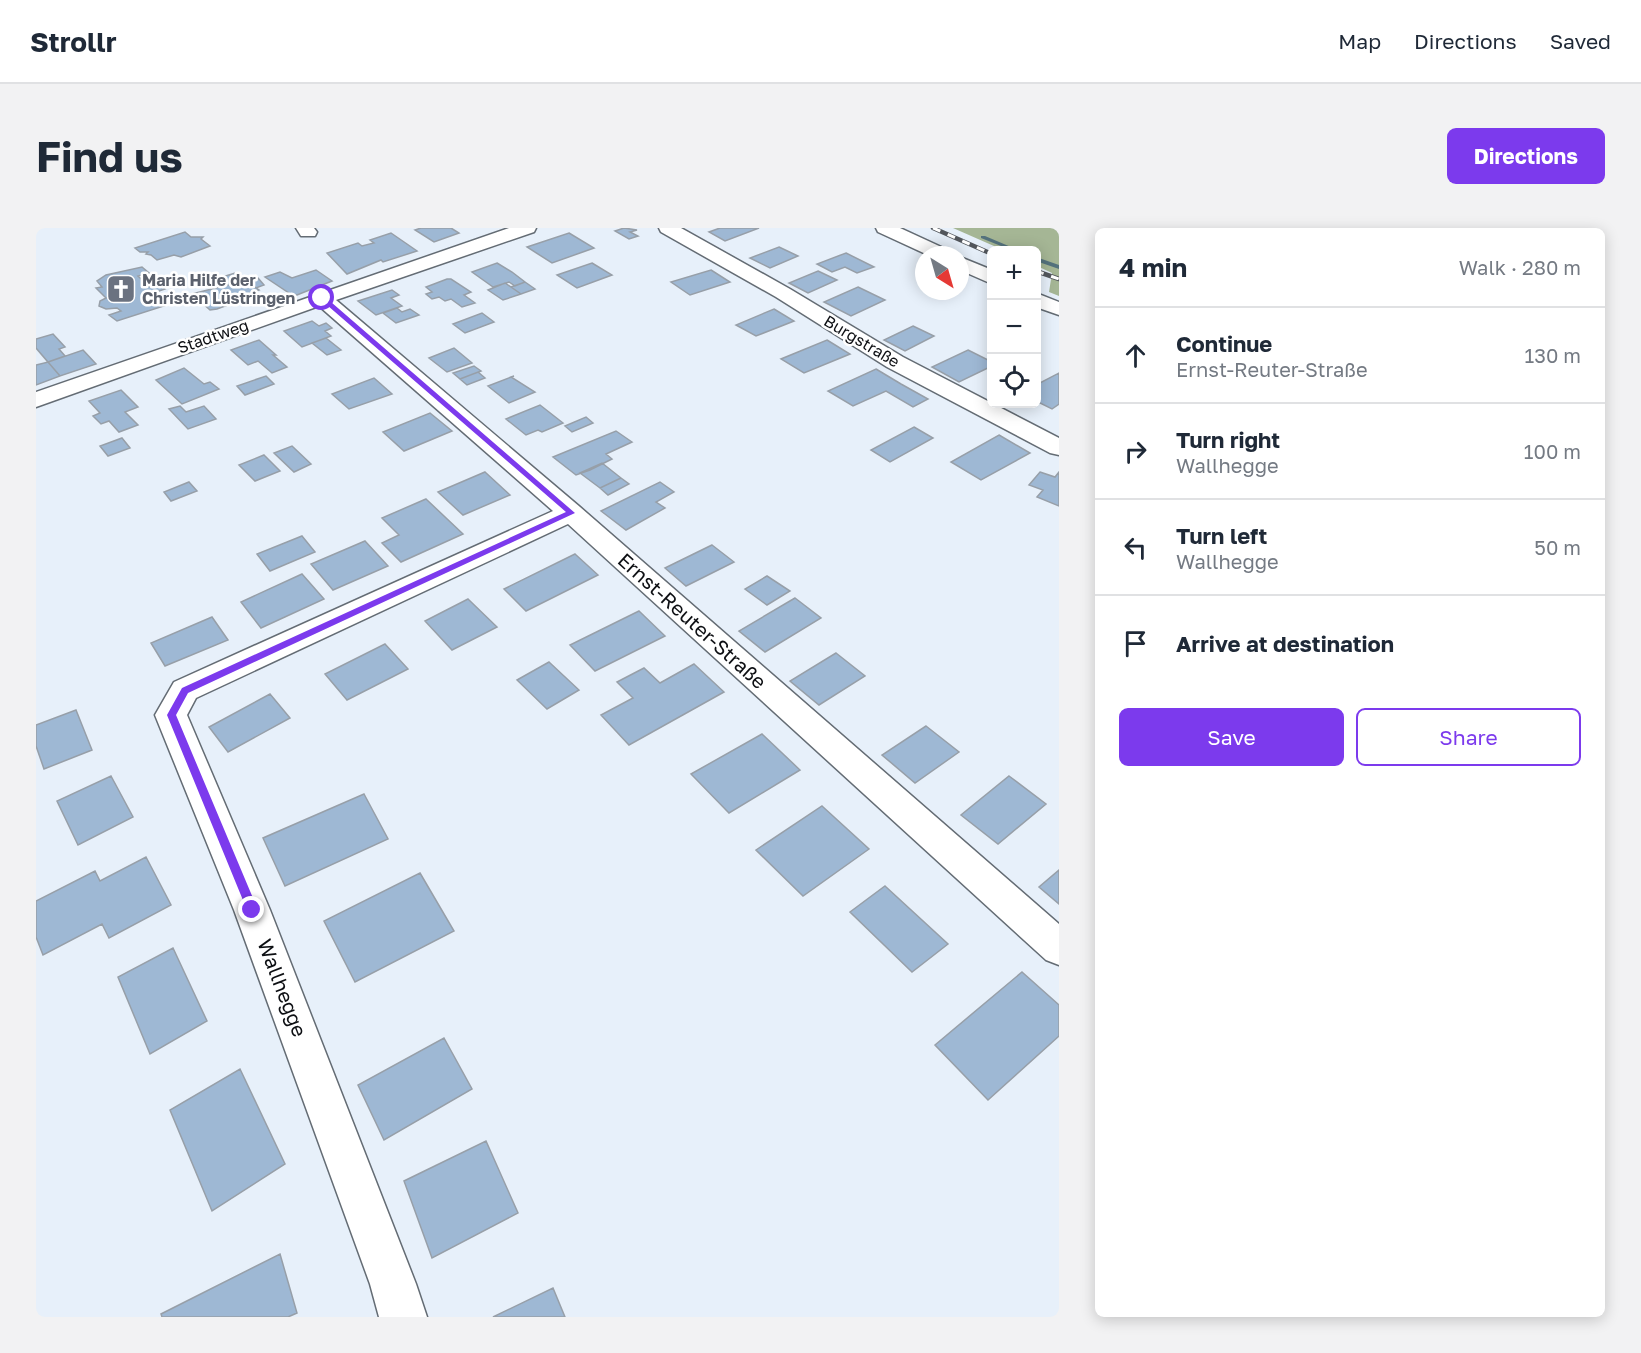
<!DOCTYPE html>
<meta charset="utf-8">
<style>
body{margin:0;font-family:"Golos Text",sans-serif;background:#f2f2f3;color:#1f2937}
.controls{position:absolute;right:18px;top:18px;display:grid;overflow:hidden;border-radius:9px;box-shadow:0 3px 15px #0003}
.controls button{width:54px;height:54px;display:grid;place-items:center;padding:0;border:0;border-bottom:2px solid #e0e1e3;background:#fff;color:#1f2937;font:30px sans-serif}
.compass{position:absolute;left:879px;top:18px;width:54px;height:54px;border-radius:50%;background:#fff;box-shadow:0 3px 15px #0003;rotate:143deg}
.stop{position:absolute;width:18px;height:18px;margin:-14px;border:4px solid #7c3aed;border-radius:50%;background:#fff}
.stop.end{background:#7c3aed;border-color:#fff;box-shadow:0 2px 6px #0008}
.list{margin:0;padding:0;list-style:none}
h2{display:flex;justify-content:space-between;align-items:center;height:78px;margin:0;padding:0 24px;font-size:26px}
h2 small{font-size:20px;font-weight:400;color:#747a83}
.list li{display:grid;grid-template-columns:39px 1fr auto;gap:18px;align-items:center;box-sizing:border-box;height:96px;padding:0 24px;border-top:2px solid #e0e1e3}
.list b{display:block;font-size:22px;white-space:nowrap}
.list p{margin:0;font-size:20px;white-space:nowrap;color:#747a83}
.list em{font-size:20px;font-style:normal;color:#747a83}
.actions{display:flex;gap:12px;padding:18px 24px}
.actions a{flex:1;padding:14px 0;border:2px solid #7c3aed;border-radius:9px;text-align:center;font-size:21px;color:#7c3aed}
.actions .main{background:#7c3aed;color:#fff}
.icon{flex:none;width:33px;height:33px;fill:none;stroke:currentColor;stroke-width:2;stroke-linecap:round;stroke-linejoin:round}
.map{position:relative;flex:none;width:1023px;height:1089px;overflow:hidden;border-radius:9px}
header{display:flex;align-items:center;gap:36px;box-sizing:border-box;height:84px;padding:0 30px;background:#fff;border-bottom:2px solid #e0e1e3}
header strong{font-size:28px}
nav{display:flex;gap:33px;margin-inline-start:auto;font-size:21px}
.intro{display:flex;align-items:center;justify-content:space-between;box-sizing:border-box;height:144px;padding:0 36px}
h1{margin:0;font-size:42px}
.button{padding:15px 27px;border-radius:9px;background:#7c3aed;color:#fff;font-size:21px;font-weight:700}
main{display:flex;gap:36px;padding:0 36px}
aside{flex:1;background:#fff;border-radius:9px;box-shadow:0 3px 15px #0003}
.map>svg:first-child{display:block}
.forest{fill:#a5b695}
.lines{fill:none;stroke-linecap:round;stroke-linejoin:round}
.stream{fill:#54727d;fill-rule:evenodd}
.building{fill:#9eb8d4;stroke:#979fa8;stroke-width:1.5}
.minor-casing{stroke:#646c74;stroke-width:3}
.minor{fill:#fff;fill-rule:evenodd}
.rail-casing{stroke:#53575d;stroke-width:4.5}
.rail{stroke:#fff;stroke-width:3;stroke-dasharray:8;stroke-linecap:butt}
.route{fill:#7c3aed}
.labels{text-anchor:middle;stroke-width:5;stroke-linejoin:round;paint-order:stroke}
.far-worship-label{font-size:16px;font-weight:bold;fill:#5b616d;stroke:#fff;text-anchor:start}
.far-street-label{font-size:16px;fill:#0d0f13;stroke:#fff}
.street-label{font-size:20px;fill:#0d0f13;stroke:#fff}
</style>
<header>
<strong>Strollr</strong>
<nav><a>Map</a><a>Directions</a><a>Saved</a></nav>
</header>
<div class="intro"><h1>Find us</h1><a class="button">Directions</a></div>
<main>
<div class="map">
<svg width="1023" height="1089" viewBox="0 0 1023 1089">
<rect width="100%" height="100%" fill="#e7f0fa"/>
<path class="forest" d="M917 0H1023V68L1013 64 1016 45 1001 38 1000 22H967Z"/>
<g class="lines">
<path class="stream" d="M945 8H949L982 22H975L945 10Z
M1000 29 1023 37V41L1000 33Z"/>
</g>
<path class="building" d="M385 0H415L423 5 398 14 379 2Z
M588 0 601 2 594 4 602 8 593 11 579 3Z
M684 0H723L689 13 673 4Z
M149 4 155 9H167L165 11 174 18 145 29 138 27 121 32 115 27 110 26 112 24H104L99 20Z
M355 5 381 23 347 34 345 32 311 46 291 25 322 15 326 18 338 15 334 12Z
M533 5 558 20 516 35 491 19Z
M743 19 762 28 734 40 714 30Z
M810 25 838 39 821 45 809 39 796 44 781 36Z
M461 35 476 44 489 54 479 58 473 54 457 59 436 44Z
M556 35 576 47 541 60 521 47Z
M106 39 113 45 102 48 114 59 123 56 129 61 120 64 134 76 81 93 73 87 85 83 81 80 70 81 63 78 64 73 70 70 60 60 66 59 61 53 70 47Z
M280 42 296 53 261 67H256L229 49 244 44 256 50Z
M675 42 694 54 654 67 635 54Z
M782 43 801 52 772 65 753 55Z
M199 45 223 62 194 72 196 74 191 76 192 77 181 81 174 82 156 66 192 57 183 50Z
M222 50 228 57 220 60 211 53Z
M411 51H415L435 64 428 67 439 75 426 79 415 71 409 73 403 69 396 71 390 66 396 64 390 59Z
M489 54 499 61 485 66 475 59Z
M469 55 475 59 485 66 467 72 452 62Z
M822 59 849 72 815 88 788 74Z
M356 62 363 67 355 70 366 78 340 87 322 73Z
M361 80 366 84 374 81 383 87 360 95 347 85Z
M738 81 758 93 720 108 700 97Z
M446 85 458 94 429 105 417 96Z
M276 93 283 98 290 95 296 100 289 103 295 108 266 119 248 103Z
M877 98 898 108 869 123 848 112Z
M17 106 29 119 23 121 29 128 12 134 0 120V111Z
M290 110 305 122 291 127 276 115Z
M223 112 240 127H237L251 139 236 145 222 133 212 137 195 122Z
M791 112 814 126 768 145 745 131Z
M418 120 436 135 411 144 393 130Z
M47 122 60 136 24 148 12 134Z
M932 122 956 134V138L923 154 896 139Z
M12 134 24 148 0 157V137Z
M438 138 445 143 424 151 417 145Z
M148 140 168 156 174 154 183 161 146 176 120 152Z
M840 141 865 156 892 171 877 179 850 163 817 178 792 163Z
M442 144 449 150 431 157 424 151Z
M1023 145V176L1016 181 1000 173V157Z
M230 148 238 156 209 167 201 158Z
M478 148 475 149 499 164 473 175 452 158Z
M338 150 356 166 313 181 296 166Z
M85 162 102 179 89 184 102 197 83 204 73 193 65 196 57 188 64 185 53 173Z
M504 177 527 195 506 204 502 202 490 207 470 191Z
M144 178 150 184 168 178 180 191 152 201 133 181Z
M394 185 416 203 368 223 347 204Z
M550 189 557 195 536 204 529 198Z
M878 199 897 210 854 234 835 222Z
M580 203 596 214 570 226 576 231 554 242 540 247 517 229Z
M963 207 994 225 945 252 915 234Z
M86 210 94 220 72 228 64 218Z
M256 218 275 236 258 244 238 225Z
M228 227 244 243 219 253 203 237Z
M566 235 585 250 564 260 544 245Z
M449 244 474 267 427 287 402 264Z
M1004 244 1019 249 1023 244V278L1001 269 1007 262 993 257Z
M585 250 593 256 572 267 564 260Z
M153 254 161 263 135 273 128 264Z
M624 254 638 264 620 274 629 280 590 302 565 283Z
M390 271 427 306 365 334 346 315 363 307 346 290Z
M266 308 279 324 234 343 221 326Z
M329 313 352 338 297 362 275 336Z
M676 317 698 334 650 358 629 340Z
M539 326 562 347 490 383 468 361Z
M266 346 288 371 225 400 205 374Z
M731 348 754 363 731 377 709 361Z
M759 370 785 390 729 424 703 403Z
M432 371 461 399 416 422 389 393Z
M603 383 629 408 559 443 534 417Z
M176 389 192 412 129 438 115 415Z
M349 416 372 441 311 472 289 446Z
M800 425 829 448 783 477 754 453Z
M513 434 543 462 511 481 481 452Z
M658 436 688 464 593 517 565 487 597 470 581 454 608 440 624 455Z
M234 466 254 490 192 524 173 499Z
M40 482 56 522 8 541 0 518V497Z
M890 498 923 524 879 555 846 527Z
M726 506 764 542 693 585 655 546Z
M75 548 97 589 42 617 21 573Z
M973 548 1010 576 962 616 925 587Z
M328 566 352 611 249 658 227 610Z
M786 578 833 621 767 668 720 622Z
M110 629 135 677 73 710 66 696 7 727 0 709V673L59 643 64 653Z
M1023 642V676L1003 659Z
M384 645 418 703 319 754 288 693Z
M849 658 912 716 876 744 814 684Z
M137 720 171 793 114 826 82 749Z
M986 744 1023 777V808L952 872 899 817Z
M408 810 436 861 348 912 322 857Z
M204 841 249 936 176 983 134 882Z
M450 913 482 985 396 1030 368 953Z
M244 1026 261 1085 252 1089H126L125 1086Z
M517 1060 529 1089H457Z"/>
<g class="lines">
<g class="minor-casing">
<path id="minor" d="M260 0H278L281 4 279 8H265Z
M473 0H500L498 4 300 72 544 279 1023 696V737L1010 732 532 296 160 470 151 487 234 682 380 1056 391 1089H343L334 1056 198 682 119 487 138 454 517 283 283 78 0 179V164Z
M623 0H645L754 61 867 129 1023 210V227L1014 225 851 139 740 69 625 4Z
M840 0H864L914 23 917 27H892L842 4Z
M924 29 956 42V56L924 42Z
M1000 65 1023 74V87L1000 79Z"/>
</g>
<use href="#minor" class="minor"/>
<g class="rail-casing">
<path id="rail" d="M897 0 956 26
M1000 43 1023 51"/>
</g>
<use href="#rail" class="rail"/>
</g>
<path class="route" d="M284 68H288L539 285 152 465 140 487 222 682 216 687 211 682 131 487 146 460 530 284 284 71Z"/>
<defs>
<g id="church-square" transform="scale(1.5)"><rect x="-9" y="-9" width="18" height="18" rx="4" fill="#6b7280" stroke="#fff"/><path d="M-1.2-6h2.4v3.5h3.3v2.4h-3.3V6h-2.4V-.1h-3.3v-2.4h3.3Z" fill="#fff"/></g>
</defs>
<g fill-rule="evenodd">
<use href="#church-square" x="85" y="61"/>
</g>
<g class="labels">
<g class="far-worship-label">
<text x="106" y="58">Maria Hilfe der<tspan x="106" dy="18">Christen Lüstringen</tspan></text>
</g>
<g class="far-street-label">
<text transform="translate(177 108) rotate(-19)" y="6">Stadtweg</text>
<text transform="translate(826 113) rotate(31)" y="6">Burgstraße</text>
</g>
<g class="street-label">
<text transform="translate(656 393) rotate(42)" y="7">Ernst-Reuter-Straße</text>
<text transform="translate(246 760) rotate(69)" y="7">Wallhegge</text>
</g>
</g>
</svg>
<div class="controls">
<button>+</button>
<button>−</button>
<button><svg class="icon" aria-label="locate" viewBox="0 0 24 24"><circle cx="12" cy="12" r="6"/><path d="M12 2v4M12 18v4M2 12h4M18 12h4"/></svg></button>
</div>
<svg class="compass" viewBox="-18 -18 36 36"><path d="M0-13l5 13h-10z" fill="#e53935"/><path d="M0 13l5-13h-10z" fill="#747a83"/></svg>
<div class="stop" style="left:286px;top:70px"></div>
<div class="stop end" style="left:216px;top:682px"></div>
</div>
<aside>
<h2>4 min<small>Walk · 280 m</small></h2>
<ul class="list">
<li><svg class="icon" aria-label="ahead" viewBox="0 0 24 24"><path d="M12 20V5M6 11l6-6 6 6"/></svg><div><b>Continue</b><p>Ernst-Reuter-Straße</p></div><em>130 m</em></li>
<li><svg class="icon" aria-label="right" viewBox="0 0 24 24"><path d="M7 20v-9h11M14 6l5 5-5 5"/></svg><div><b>Turn right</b><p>Wallhegge</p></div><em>100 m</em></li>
<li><svg class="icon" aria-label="left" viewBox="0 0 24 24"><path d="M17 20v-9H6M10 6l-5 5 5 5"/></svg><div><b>Turn left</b><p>Wallhegge</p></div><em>50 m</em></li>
<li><svg class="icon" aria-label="arrive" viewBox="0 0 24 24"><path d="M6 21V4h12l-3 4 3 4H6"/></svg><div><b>Arrive at destination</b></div></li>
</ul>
<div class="actions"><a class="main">Save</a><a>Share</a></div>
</aside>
</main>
